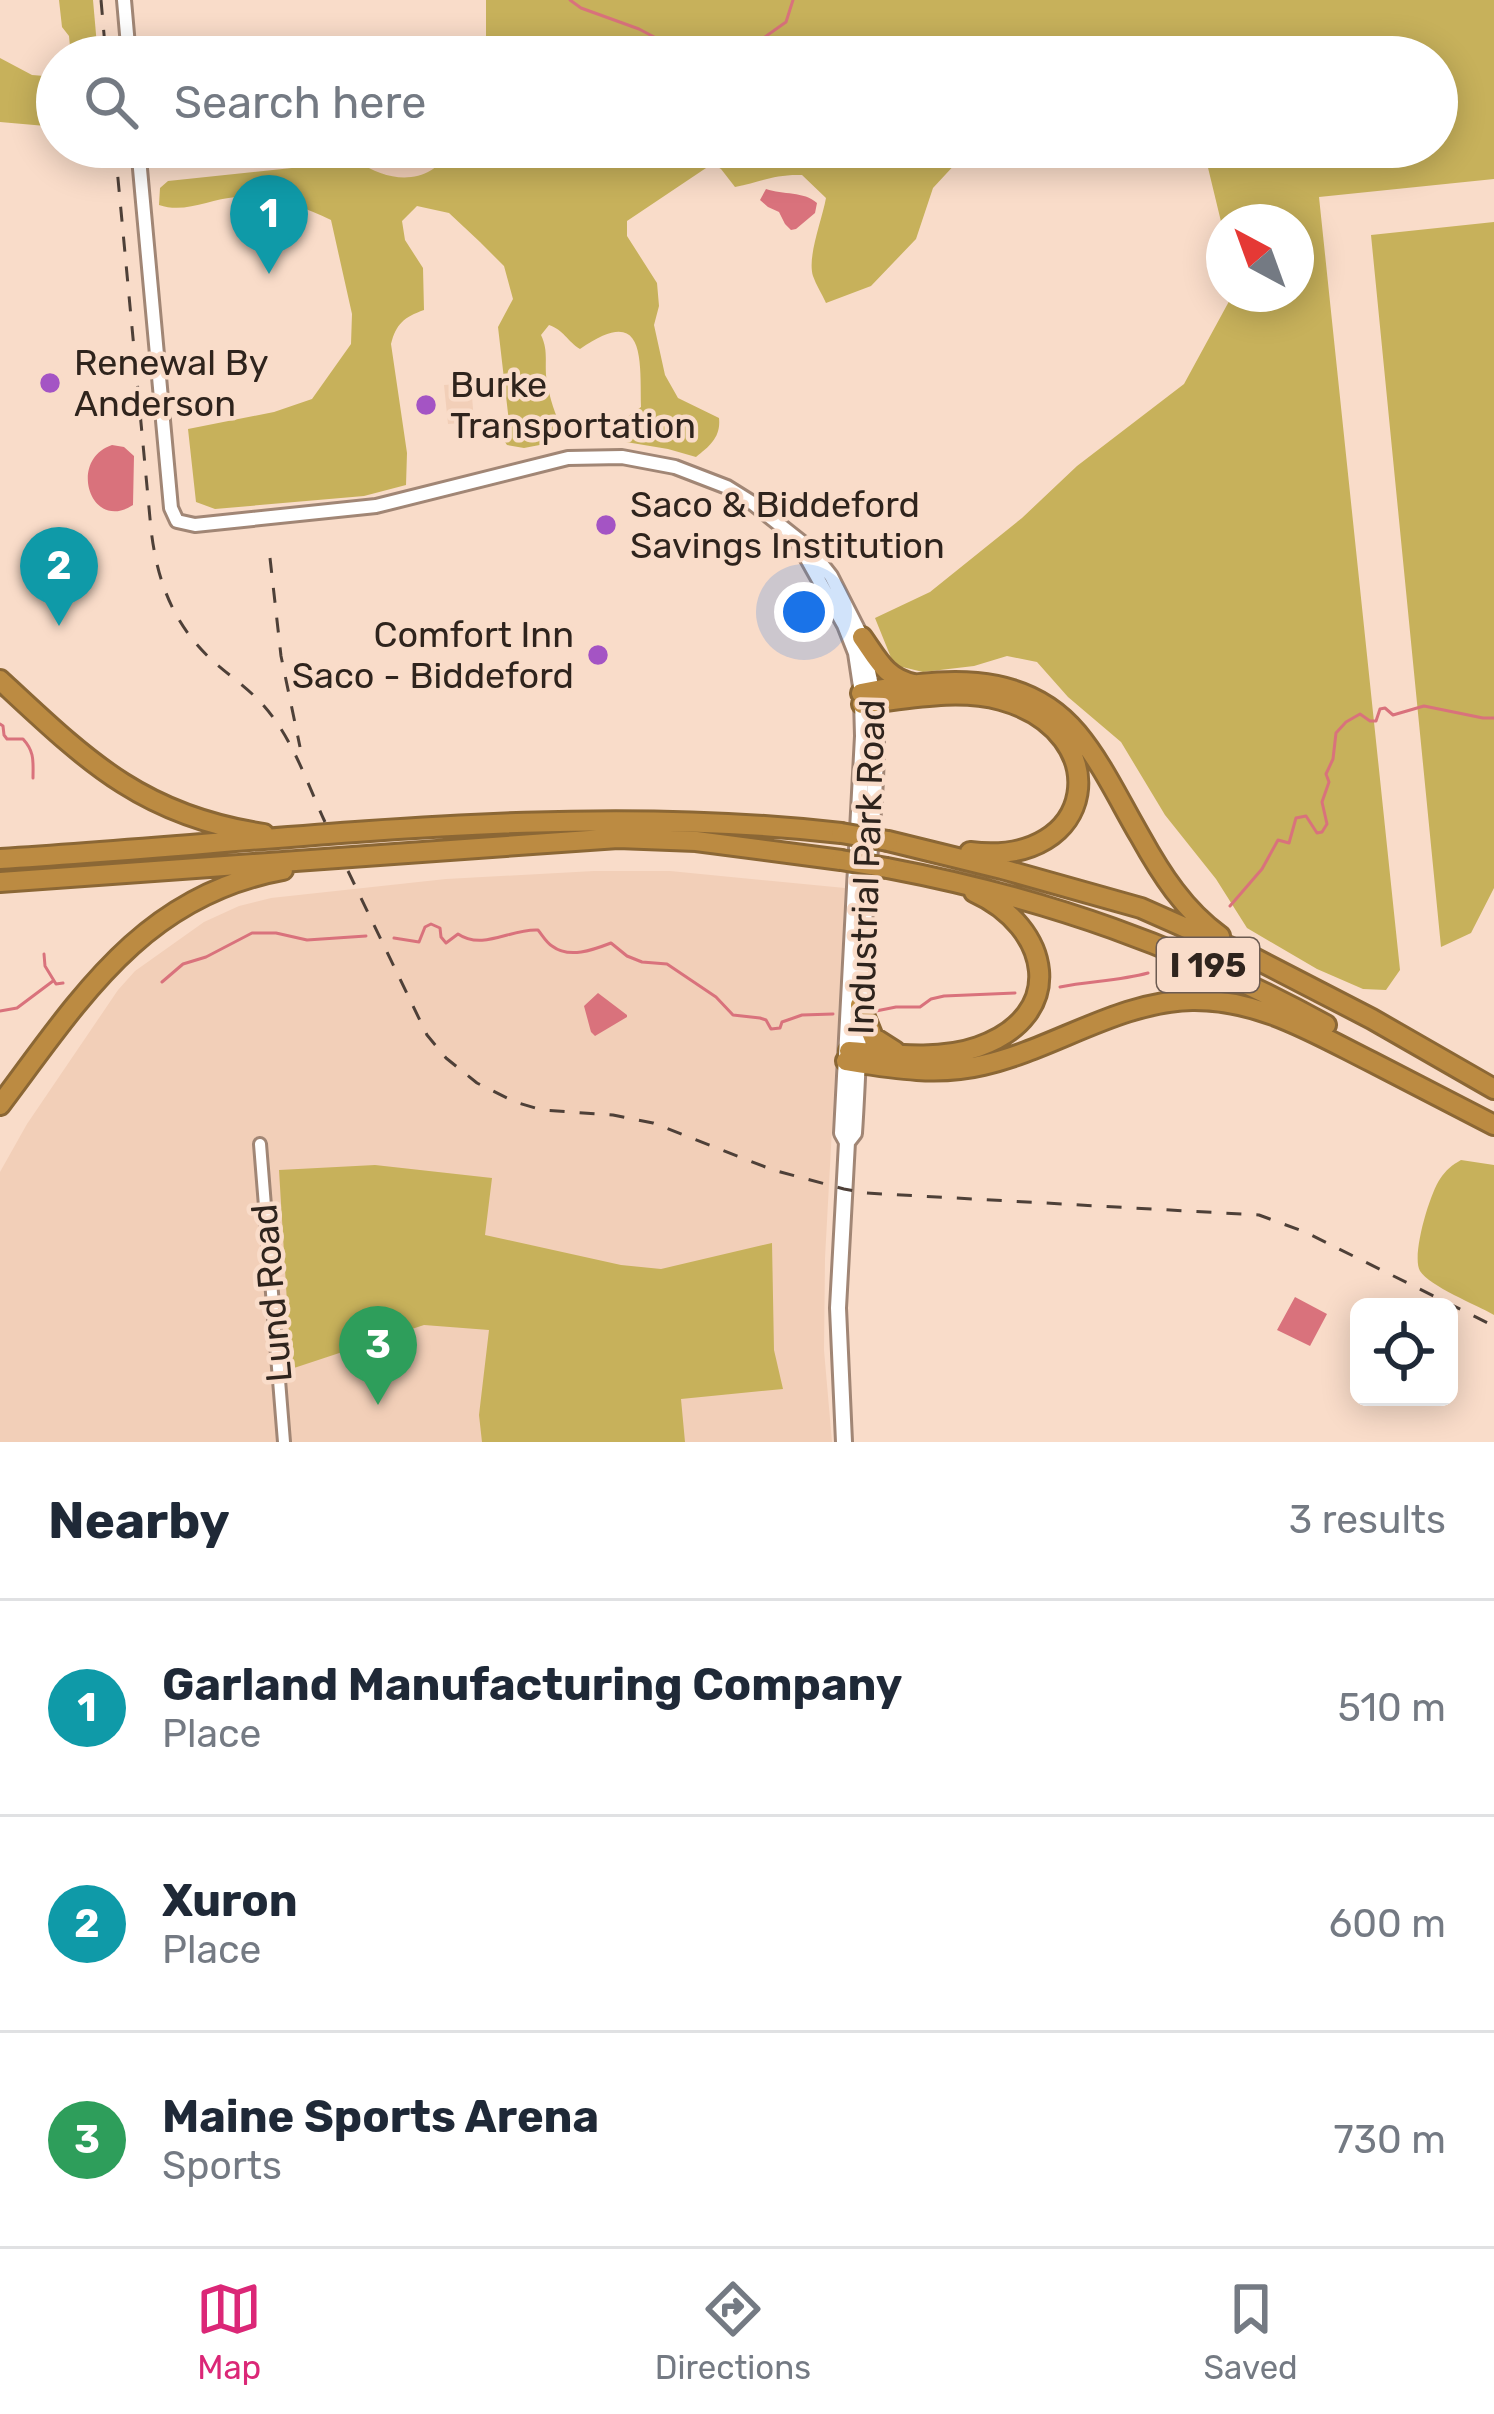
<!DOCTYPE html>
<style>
body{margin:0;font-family:Rubik,sans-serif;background:#f2f2f3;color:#1f2937}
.controls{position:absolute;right:36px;bottom:36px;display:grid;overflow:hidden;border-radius:18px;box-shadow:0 6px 30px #0003}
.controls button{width:108px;height:108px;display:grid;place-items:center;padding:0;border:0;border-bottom:3px solid #e0e1e3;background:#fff;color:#1f2937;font:60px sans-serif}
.compass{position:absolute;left:1206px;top:204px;width:108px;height:108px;border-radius:50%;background:#fff;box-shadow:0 6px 30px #0003;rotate:319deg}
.you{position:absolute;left:804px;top:612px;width:42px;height:42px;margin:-30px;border:9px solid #fff;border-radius:50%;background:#1a73e8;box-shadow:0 0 0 18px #1a73e833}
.badge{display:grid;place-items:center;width:78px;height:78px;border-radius:50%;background:#db2777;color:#fff;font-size:39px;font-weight:700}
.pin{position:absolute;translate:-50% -99px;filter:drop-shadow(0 3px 6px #0008)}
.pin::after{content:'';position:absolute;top:63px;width:42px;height:36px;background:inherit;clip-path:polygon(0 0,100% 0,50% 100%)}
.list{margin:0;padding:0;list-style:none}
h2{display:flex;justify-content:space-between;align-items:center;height:156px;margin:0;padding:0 48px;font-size:51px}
h2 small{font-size:39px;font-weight:400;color:#747a83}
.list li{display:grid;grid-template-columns:78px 1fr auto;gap:36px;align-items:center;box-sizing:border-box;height:216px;padding:0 48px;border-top:3px solid #e0e1e3}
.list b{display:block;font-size:45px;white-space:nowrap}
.list p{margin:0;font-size:39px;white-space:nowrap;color:#747a83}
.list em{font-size:39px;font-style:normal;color:#747a83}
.icon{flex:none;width:66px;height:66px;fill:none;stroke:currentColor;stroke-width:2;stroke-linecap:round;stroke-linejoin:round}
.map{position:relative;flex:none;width:1494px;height:1442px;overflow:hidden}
.search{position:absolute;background:#fff;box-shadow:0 6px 30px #0003;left:36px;right:36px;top:36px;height:132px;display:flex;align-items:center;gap:30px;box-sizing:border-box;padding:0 42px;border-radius:66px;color:#747a83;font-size:45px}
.sheet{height:804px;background:#fff}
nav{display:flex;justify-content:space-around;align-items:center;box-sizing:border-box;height:168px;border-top:3px solid #e0e1e3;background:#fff;font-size:33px;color:#747a83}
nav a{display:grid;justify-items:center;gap:6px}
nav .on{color:#db2777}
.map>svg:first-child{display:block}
.built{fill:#f2cfb8}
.green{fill:#c7b15b}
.water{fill:#d9727c}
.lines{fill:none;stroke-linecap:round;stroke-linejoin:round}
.stream{stroke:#d9727c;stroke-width:3}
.minor-casing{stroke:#a18675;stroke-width:16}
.tertiary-casing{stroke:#a18675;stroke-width:18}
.secondary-casing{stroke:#a18675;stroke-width:20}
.motorway-casing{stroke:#8b6735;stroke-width:24}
.minor{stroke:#fff;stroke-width:10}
.tertiary{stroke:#fff;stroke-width:12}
.secondary{stroke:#fff;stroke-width:14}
.motorway{stroke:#bc8b42;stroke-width:18}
.rail{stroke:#4e4038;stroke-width:3;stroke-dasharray:15 15;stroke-linecap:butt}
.motorway-bridge-casing{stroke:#8b6735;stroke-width:24;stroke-linecap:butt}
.motorway-bridge{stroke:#bc8b42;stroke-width:18}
.poi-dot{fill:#a454c4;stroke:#f9dcc9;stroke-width:4.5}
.labels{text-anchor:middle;stroke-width:9;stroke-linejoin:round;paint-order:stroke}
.shield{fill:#f9dcc9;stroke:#6c5b51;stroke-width:3}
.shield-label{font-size:33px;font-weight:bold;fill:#2f241d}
.poi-label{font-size:36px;fill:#2f241d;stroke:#f9dcc9;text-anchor:start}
.street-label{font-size:36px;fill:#2f241d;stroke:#f9dcc9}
</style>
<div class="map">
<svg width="1494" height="1442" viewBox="0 0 1494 1442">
<rect width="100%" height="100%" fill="#f9dcc9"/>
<path class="built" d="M358 147H451L445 160 421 178H393L373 172 358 161Z
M471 383 474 422 448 424 444 385Z
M594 871H670L845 888 825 1258 824 1350 832 1442H0V1172L27 1124 118 990 135 971 204 922 239 906 271 898 446 879Z"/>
<path class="green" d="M59 0H93L98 57H71L69 36 62 27Z
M486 0H1494V179L1319 197 1400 970 1386 990 1363 989 1317 969 1247 928 1216 879 1165 815 1121 742 1068 697 1037 662 1007 656 974 666 923 672 894 665 875 618 930 592 1022 518 1077 466 1184 384 1233 294H1296V222H1224V234L1203 147H1437V57H603L598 50 486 45Z
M0 58 32 75 57 77V127L0 122Z
M451 147H971L933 188 916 239 871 286 826 303C822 294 816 285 813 276 807 257 822 220 826 198L802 175C774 174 761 182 735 187L721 169 712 164 627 221V236L657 283 659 306 654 325 665 375 678 398 719 418C721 437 710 446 696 457L668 449 614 440 611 429 641 407C640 358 646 303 580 349 567 341 564 330 549 325L541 335C548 350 545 359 546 375 548 392 553 409 560 424L550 443 524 448 507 445 499 433 509 422 498 327 513 299 504 266 480 242 449 213 417 206 402 221 405 240 423 268 424 310C404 317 396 324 391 344L407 453 406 485 364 496 215 509 196 502 188 429 274 412 312 399 351 344 352 314 331 220C300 205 271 194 236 197 210 199 185 214 159 205L160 188 168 181 358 161C389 184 433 186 451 147Z
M1494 222V888L1471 933 1441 947 1371 235Z
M1461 1160 1494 1165V1315C1477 1305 1429 1286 1420 1271 1411 1256 1430 1193 1440 1179 1446 1170 1452 1165 1461 1160Z
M375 1165 492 1178 485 1235 621 1265 661 1269 772 1243 774 1350 783 1389 681 1399 685 1442H482L479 1415 489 1330 424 1325 291 1369 279 1170Z"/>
<path class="water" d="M766 189C783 195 804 191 817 203L815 213 796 229 791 230 785 224 779 212 768 207 760 200Z
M112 445 124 447 134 456 133 505C91 533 67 460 112 445Z
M598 993 627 1015V1017L595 1036 591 1032 584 1006Z
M1295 1297 1327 1314 1310 1346 1277 1330Z"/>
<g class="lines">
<path class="stream" d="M570 0 581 8 639 29 673 47 704 55 755 44 786 22 793 0
M0 724 3 726 4 735 7 739H23C35 752 33 762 33 778
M1230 906 1262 869 1278 840 1289 843 1296 818 1306 816 1317 833 1322 832 1327 824 1322 802 1329 782 1326 774 1333 759 1336 733 1346 722 1360 714 1370 721H1376L1380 709 1385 708 1393 715 1424 706 1483 718H1494
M394 938 419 942 425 927 431 924 440 928 441 937 446 943 458 934C483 951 512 928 538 930 543 936 546 942 552 946 569 959 593 950 611 943L627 956 642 962 667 964 716 997 733 1015 760 1018 766 1020 771 1029 780 1028 782 1022 802 1015 833 1014
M44 954 45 966 56 984 63 983
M162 982 183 964 206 957 252 933H276L307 940 366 936
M1060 987C1089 981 1119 981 1148 973
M0 1011 17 1008 53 981
M876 1011 896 1007H920L931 999 944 996 1015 993"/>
<g class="minor-casing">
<path id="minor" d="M260 1144 284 1442"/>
</g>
<g class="tertiary-casing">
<path id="tertiary" d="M124 0 129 57
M138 147 171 508 177 521 195 525 376 506 568 458 622 457 675 467 727 487 751 502 809 548 831 576 862 637 874 696
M797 541 844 625 855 653 861 693"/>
</g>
<g class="secondary-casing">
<path id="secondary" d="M847 1142 854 1133C859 1058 860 983 865 909 870 841 879 771 875 703
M844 1442 838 1308 847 1142 842 1133 863 736 862 699"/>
</g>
<g class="motorway-casing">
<path id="motorway" d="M862 637C877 658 886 679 914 684
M0 680C86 760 142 816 264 834
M861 693C937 679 1022 667 1077 733 1102 763 1120 802 1140 836 1161 874 1184 910 1220 936
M862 704C907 699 957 688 1001 700 1117 732 1099 868 970 852
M888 841 1002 869 1141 908 1254 958 1372 1019 1494 1089
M0 859C280 842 562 801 841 833
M887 868C1046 898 1184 947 1326 1025
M0 882 618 838 696 841 841 860
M860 1005 873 1037 895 1051
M849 1051C890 1054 938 1061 978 1047 1069 1015 1051 927 974 892
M846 1061C891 1068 938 1076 983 1065 1054 1049 1117 1002 1192 1000 1259 999 1314 1033 1372 1062 1412 1083 1453 1104 1494 1125
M0 1105C79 1000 143 895 283 870"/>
</g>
<use href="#minor" class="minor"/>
<use href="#tertiary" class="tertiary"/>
<use href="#secondary" class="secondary"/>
<use href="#motorway" class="motorway"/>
<path class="rail" d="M101 0 106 57
M115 147 151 529C157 582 174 626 214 662 230 676 249 689 264 706 293 739 307 783 325 822
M270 558 281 656 300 747
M348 871 427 1035 446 1058 477 1083 515 1102 542 1110 613 1115 653 1123 773 1170 844 1189 866 1193 1259 1215 1305 1232 1494 1326"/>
<g class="motorway-bridge-casing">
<path id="motorway-bridge" d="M841 833 888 841
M841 860 887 868"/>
</g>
<use href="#motorway-bridge" class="motorway-bridge"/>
</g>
<g class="poi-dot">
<circle cx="50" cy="383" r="12"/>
<circle cx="426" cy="405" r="12"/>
<circle cx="606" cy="525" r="12"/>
<circle cx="598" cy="655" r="12"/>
</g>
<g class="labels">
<rect class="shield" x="1157" y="938" width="102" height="54" rx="9"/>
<g class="shield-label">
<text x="1208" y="977">I 195</text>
</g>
<g class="poi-label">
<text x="74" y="375">Renewal By<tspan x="74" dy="41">Anderson</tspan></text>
<text x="450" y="397">Burke<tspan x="450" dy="41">Transportation</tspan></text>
<text x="630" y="517">Saco &amp; Biddeford<tspan x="630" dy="41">Savings Institution</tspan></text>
<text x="574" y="647" text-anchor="end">Comfort Inn<tspan x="574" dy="41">Saco - Biddeford</tspan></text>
</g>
<g class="street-label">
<text transform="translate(866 867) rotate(-88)" y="13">Industrial Park Road</text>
<text transform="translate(271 1293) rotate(-95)" y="13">Lund Road</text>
</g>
</g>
</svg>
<div class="controls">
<button><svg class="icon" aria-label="locate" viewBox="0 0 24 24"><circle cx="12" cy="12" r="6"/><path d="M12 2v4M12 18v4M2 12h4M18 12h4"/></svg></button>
</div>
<svg class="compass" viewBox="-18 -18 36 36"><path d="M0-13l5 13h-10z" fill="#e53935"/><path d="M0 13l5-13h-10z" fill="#747a83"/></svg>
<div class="you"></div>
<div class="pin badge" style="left:269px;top:274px;background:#0f9aa8">1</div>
<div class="pin badge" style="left:59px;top:626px;background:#0f9aa8">2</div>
<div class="pin badge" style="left:378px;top:1405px;background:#2e9e5b">3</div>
<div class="search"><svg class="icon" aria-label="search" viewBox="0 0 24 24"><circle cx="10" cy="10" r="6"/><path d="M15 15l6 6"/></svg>Search here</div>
</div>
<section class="sheet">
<h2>Nearby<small>3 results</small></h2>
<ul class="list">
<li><span class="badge" style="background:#0f9aa8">1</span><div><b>Garland Manufacturing Company</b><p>Place</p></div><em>510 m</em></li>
<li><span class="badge" style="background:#0f9aa8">2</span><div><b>Xuron</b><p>Place</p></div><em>600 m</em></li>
<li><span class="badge" style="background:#2e9e5b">3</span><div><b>Maine Sports Arena</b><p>Sports</p></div><em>730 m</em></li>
</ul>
</section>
<nav>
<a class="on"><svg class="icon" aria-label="map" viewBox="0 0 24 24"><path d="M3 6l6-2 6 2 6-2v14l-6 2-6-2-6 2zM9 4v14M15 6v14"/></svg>Map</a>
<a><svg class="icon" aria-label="directions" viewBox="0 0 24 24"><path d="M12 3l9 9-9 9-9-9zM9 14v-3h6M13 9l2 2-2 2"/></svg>Directions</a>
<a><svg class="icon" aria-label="saved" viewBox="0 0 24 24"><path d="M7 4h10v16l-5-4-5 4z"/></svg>Saved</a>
</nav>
